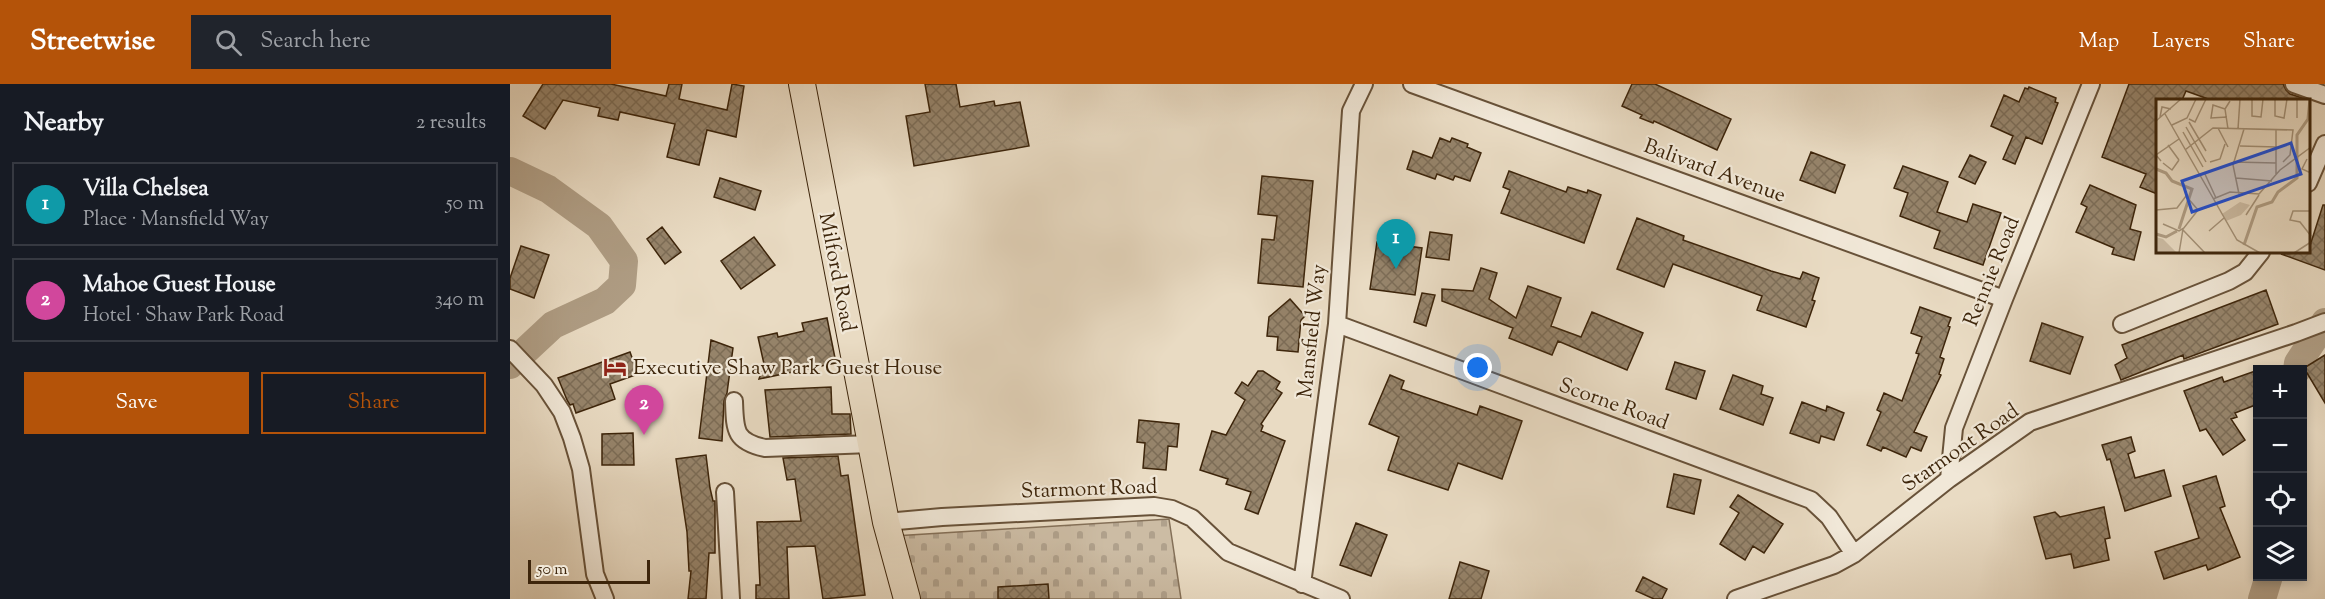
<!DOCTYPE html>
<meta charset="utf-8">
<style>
body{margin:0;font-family:"Sorts Mill Goudy",serif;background:#20242c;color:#f1f3f6}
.controls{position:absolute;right:18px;bottom:18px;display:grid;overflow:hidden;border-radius:0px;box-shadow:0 3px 9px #0003}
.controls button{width:54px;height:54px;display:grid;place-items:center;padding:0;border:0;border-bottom:2px solid #363941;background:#171b24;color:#f1f3f6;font:30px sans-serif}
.scale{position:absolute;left:18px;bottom:15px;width:122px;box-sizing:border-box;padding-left:6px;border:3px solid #3d250b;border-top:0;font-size:16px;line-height:21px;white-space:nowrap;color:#3d250b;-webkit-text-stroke:4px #f1e8d8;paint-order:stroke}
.you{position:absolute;left:968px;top:284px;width:21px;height:21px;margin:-15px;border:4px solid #fff;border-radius:50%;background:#1a73e8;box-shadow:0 0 0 9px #1a73e833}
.badge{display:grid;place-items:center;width:39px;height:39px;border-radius:50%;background:#b45309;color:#fff;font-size:20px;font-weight:700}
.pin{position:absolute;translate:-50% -50px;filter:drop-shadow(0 2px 3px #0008)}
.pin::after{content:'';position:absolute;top:32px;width:21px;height:18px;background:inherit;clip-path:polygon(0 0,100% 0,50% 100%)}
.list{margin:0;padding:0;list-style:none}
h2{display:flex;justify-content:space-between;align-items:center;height:78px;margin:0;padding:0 24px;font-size:26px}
h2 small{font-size:20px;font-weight:400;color:#9ea1a6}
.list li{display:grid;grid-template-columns:39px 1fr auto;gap:18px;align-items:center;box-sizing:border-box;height:84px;margin:0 12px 12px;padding:0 12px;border:2px solid #363941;border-radius:0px}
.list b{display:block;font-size:22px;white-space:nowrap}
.list p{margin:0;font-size:20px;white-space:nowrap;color:#9ea1a6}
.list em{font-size:20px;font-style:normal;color:#9ea1a6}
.actions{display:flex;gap:12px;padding:18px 24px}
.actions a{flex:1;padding:14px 0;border:2px solid #b45309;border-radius:0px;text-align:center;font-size:21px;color:#b45309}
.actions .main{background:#b45309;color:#fff}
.icon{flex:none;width:33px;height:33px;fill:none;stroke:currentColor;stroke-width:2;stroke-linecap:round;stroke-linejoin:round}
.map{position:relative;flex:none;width:1815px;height:515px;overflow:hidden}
header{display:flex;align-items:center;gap:36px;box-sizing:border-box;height:84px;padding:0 30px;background:#b45309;color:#fff}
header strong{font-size:28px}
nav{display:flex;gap:33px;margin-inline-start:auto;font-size:21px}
.search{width:420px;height:54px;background:#20242c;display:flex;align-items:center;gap:15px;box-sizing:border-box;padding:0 21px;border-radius:0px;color:#9ea1a6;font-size:22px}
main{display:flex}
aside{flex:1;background:#171b24}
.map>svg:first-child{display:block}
.cemetery{fill:url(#cemetery-stones);stroke:#847058;stroke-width:1.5}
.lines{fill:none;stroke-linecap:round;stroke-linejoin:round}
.river{stroke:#af9d84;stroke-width:28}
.building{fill:url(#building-cross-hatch);stroke:#3d250b;stroke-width:1.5}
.street-casing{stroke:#685239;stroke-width:20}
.primary-casing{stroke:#3d250b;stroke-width:28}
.street{stroke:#f1e8d8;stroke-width:16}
.primary{stroke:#e9dbc3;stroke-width:26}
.labels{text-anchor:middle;stroke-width:4.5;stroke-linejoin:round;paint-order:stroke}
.street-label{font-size:21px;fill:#3d250b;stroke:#f1e8d8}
.poi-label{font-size:21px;fill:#3d250b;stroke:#f1e8d8;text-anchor:start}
.inset-river{fill:none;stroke:#af9d84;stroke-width:3}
.inset-road{fill:none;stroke:#a49279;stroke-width:1.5}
.view{fill:#1d4ed8;fill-opacity:0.15;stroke:#1d4ed8;stroke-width:3}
.inset-edge{fill:none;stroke:#3d250b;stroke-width:3}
</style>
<header>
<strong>Streetwise</strong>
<div class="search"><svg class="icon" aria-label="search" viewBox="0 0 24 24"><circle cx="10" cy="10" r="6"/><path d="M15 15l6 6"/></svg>Search here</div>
<nav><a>Map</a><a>Layers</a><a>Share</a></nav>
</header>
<main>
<aside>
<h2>Nearby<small>2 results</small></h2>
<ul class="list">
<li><span class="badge" style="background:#0f9aa8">1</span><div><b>Villa Chelsea</b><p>Place · Mansfield Way</p></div><em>50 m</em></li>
<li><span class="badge" style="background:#d1479c">2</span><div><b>Mahoe Guest House</b><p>Hotel · Shaw Park Road</p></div><em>340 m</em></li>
</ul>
<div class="actions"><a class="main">Save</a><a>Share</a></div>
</aside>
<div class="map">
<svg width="1815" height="515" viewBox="0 0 1815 515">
<defs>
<pattern id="cemetery-stones" width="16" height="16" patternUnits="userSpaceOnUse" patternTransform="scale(1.5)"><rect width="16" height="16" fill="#ccbca4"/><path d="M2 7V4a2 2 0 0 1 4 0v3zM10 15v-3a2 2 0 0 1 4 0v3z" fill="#b0a18c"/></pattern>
<pattern id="building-cross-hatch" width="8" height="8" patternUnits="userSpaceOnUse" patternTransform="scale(1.5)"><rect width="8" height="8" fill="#96846b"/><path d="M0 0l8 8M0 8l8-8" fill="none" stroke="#7c6c56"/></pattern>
</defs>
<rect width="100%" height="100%" fill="#e9dbc3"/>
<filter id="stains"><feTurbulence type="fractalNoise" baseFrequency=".00333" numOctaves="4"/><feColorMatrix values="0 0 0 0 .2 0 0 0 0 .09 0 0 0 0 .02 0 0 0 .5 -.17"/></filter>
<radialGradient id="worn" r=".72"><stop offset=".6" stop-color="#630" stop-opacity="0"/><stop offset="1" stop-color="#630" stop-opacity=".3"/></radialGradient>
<path class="cemetery" d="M659 435 671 515H394L384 452Z"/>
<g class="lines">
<path class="river" d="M0 87 38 105 89 142 114 177 112 201 95 217 43 241 0 281
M1787 286 1788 279 1815 238
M1752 515 1759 492"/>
</g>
<path class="building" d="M33 0H101L156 12 159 0H172L169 15 217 26 222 0 234 2 226 53 197 46 189 81 157 73 165 40 110 28 108 36 88 32 90 24 53 16 35 45 13 32Z
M415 0H446L450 23 484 17 485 22 510 18 519 62 404 82 396 32 420 28Z
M1122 0H1145L1221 35 1207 66 1144 37 1143 39 1130 34 1132 31 1112 22Z
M1619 0H1773L1776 6 1780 10 1799 16H1701L1676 7 1672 16H1647V110L1630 103 1636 90 1592 73Z
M1519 3 1546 14 1545 18 1548 19 1532 60 1516 53 1505 80 1493 75 1503 52 1481 42 1494 11 1509 18 1515 4 1518 5Z
M930 54 940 58 942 54 958 60 957 63 971 69 960 97 945 92 943 96 927 90 925 95 897 85 903 67 922 74Z
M1301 68 1335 81 1325 109 1290 96Z
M1460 71 1476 78 1465 100 1449 93Z
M1393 82 1438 98 1427 128 1457 138 1463 120 1491 129 1473 181 1424 164 1430 147 1390 132 1398 109 1384 104Z
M999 87 1056 108 1058 103 1077 109 1078 106 1091 111 1074 159 991 129 1000 106 993 103Z
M752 92 803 97 793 203 748 199 752 155 764 156 767 132 748 130Z
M210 94 251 107 245 126 204 113Z
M1580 101 1626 121 1620 145 1631 148 1624 176 1602 170 1604 164 1566 148 1577 123 1571 120Z
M1813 121H1815V186L1771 170 1798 168Z
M1127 134 1174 152 1173 156 1261 187 1290 195 1293 188 1309 194 1302 216 1305 217 1296 243 1247 226 1252 212 1163 180 1154 203 1107 185Z
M152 143 171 168 155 180 137 155Z
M920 148 942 151 939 176 916 173Z
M244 153 265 181 231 205 211 177Z
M867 158 912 164 905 211 860 205Z
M11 162 39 171 24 214 0 205V194Z
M971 184 987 189 979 215 1006 234 1018 202 1051 214 1041 242 1071 253 1082 228 1133 249 1117 286 1048 257 1042 271 999 254 1003 244 932 217V205L963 207Z
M1756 206 1768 240 1674 275 1673 271 1611 296 1605 281 1617 274 1612 261Z
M912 209 925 211 916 242 904 238Z
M780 215 795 232 791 236 788 268 767 266 768 253 757 252 759 233Z
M1410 223 1441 234 1438 242 1440 243 1430 273 1434 275 1429 290 1431 291 1404 348 1417 353 1411 367 1401 363 1396 373 1373 363 1371 367 1357 361 1371 328 1367 326 1374 309 1392 317 1409 270 1406 269 1412 253 1401 249Z
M317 234 326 279 249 295 254 280 248 253 267 249 268 253 294 247 292 239Z
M1532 239 1573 253 1560 290 1520 277Z
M201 256 223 264 217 309 214 317 212 357 189 354Z
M120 268 128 290 100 300 105 315 66 329 63 320 60 321 57 316 48 294Z
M1815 271V319L1794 284Z
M1165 278 1195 287 1186 315 1156 305Z
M1748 286V320L1725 329 1727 333 1721 335 1735 356 1713 371 1696 345 1690 347 1674 307 1712 293 1714 298Z
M748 287H753L770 298 766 305 772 309 751 340 753 342 751 347 775 357 748 430 735 425 741 408 716 400 718 395 690 386 702 347 716 351 735 316 725 309 732 298 738 302Z
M880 291 894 297 891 305 967 331 970 322 1012 337 992 395 948 379 938 406 878 386 889 353 859 340Z
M1223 291 1253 302 1251 310 1263 314 1253 341 1210 325Z
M321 303 322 330H340L341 350 260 353 255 306Z
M1292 318 1316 327 1317 322 1334 329 1324 356 1311 352 1309 359 1280 349Z
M629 336 669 340 667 363 658 362 656 386 633 384 635 359 627 358Z
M123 349 124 381H92V350Z
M1621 353 1625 367 1618 370 1625 394 1654 386 1661 412 1615 427 1600 375 1597 376 1592 361Z
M196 371 200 404 203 417H205V469H199L196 515H178L181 487H179L177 448 166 375Z
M328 372 331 392 338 391 355 511 313 515 305 462 277 463 279 515H246V501H250L247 438 291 437 285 395 277 396 273 374Z
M1164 390 1191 396 1184 430 1157 423Z
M1706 392 1715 422 1710 424 1730 473 1698 486 1696 481 1654 495 1645 468 1689 454 1673 402Z
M1228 411 1273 440 1254 469 1243 462 1235 476 1210 460 1229 429 1220 423Z
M1594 423 1600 454 1595 455 1599 476 1564 484 1561 470 1536 475 1524 433 1545 428 1550 433Z
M846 439 877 451 861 492 830 481Z
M950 478 979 487 971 515H939Z
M1133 493 1157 505 1152 515H1144L1126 507Z
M538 500 539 515H488V503Z"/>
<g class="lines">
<g class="street-casing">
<path id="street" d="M902 0 1494 215
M1784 0 1815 11
M1798 99 1815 60
M827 240 1301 416 1319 433 1344 470
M1612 240 1719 197 1735 188 1751 168
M0 265 34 301 52 328 62 354 71 385 85 490 95 515
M224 317C225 346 224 357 255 364L361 360
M1439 395 1444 344 1494 215 1581 0
M215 408 221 515
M376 438 432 433 644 422 662 425 682 434 718 468 831 515
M792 500 827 240 841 27 854 0
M1226 515 1324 481 1344 470 1439 395 1520 338 1786 249 1815 238"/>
</g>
<g class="primary-casing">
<path id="primary" d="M292 0 376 438 397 515"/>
</g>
<use href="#street" class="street"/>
<use href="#primary" class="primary"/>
</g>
<defs>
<g id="hotel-bare" transform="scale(1.8)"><path d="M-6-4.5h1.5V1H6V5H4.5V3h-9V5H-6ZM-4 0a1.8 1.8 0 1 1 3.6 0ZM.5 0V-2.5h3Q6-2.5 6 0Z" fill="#8f2418" stroke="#f1e8d8" stroke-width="2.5" paint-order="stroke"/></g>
</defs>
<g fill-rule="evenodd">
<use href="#hotel-bare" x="105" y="283"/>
</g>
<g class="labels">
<g class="street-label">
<text transform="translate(1205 86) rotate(20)" y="7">Balivard Avenue</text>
<text transform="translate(1481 187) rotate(-68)" y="7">Rennie Road</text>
<text transform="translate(328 188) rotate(79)" y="7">Milford Road</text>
<text transform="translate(801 247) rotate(-84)" y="7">Mansfield Way</text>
<text transform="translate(1104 319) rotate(20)" y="7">Scorne Road</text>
<text transform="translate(1450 363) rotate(-35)" y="7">Starmont Road</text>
<text transform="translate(579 404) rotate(-2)" y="7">Starmont Road</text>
</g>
<g class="poi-label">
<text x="123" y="290">Executive Shaw Park Guest House</text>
</g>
</g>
<g transform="translate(1646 15)">
<rect width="154" height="154" fill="#e9dbc3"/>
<path d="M0 138 7 140 21 154H0Z" fill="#ccbca4"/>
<path d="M84 103 94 106 85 116 70 122 66 115Z" fill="#ccbca4"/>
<path class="inset-river" d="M0 70 10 74 16 82 36 90 23 130M0 135 10 138 21 132M88 146 101 108 116 103 122 93 141 79V36L152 20 154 0"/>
<path class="inset-road" d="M96 0V17L105 18 107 0M119 0V17L128 19 131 0M141 0V19M69 10 57 6 55 19 71 18M9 15 81 141 104 154M4 18 6 8 15 10M33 20 39 23 50 0M0 22 25 0M33 23 50 52M16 26 31 19 40 0M30 28 50 63M62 29 72 48M72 30 69 10 74 2M82 30 84 0M27 33 47 68M12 46 23 61M84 47 121 48M29 51 57 29 137 31 134 56 127 63M151 60 146 70 155 74M5 62 0 56 23 40M54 63 64 60 69 45M77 63 120 64M7 64 16 71 23 61M48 73 60 99M120 75V31M80 79 116 82M83 95 77 66 88 30M57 100 74 93 103 95 124 71 155 48M0 111 21 109 30 97 42 111M42 111 61 105M155 112H137L134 121 144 123 155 137M90 116 103 96M7 125 23 132 28 129M27 131 49 154M53 132 68 119M23 154 27 130 42 111M138 154 155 143"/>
<path class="view" d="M135 44 145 75 36 113 26 82Z"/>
<rect width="154" height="154" class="inset-edge"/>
</g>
<rect width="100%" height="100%" filter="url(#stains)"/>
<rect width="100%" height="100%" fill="url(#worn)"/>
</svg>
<div class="controls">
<button>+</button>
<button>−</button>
<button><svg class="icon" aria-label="locate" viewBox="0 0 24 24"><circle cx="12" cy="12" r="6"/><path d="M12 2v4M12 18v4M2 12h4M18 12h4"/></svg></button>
<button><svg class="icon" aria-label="layers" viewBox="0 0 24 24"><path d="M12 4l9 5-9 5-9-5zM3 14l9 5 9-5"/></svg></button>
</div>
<div class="scale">50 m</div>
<div class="you"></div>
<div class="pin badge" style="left:886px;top:185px;background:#0f9aa8">1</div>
<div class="pin badge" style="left:134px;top:351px;background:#d1479c">2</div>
</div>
</main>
